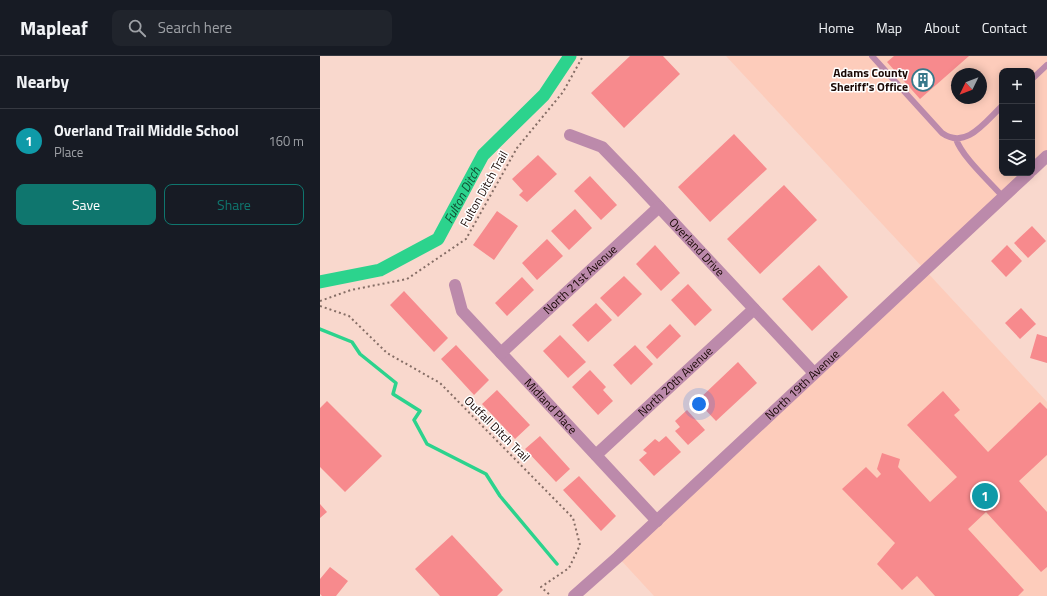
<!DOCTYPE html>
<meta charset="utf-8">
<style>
body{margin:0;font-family:"Titillium Web",sans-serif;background:#20242c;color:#f1f3f6}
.controls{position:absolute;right:12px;top:12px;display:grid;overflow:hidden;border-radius:8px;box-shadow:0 2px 10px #0003}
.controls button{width:36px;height:36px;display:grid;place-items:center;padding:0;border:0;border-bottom:1px solid #363941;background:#171b24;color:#f1f3f6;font:20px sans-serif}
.compass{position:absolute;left:631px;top:12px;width:36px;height:36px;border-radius:50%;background:#171b24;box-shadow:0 2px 10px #0003;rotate:227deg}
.you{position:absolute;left:379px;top:348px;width:14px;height:14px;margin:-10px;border:3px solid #fff;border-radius:50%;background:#1a73e8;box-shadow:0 0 0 6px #1a73e833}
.badge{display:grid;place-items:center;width:26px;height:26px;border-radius:50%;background:#0f766e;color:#fff;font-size:13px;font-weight:700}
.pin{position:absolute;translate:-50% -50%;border:2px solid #fff;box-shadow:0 1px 4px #0006}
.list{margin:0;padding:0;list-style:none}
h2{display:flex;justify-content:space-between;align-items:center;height:52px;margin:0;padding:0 16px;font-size:17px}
h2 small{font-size:13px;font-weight:400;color:#9ea1a6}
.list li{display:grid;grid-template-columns:26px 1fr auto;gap:12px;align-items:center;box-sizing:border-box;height:64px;padding:0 16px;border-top:1px solid #363941}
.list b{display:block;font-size:15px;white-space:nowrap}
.list p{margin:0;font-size:13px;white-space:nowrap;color:#9ea1a6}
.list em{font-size:13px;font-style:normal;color:#9ea1a6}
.actions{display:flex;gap:8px;padding:12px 16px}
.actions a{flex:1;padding:9px 0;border:1px solid #0f766e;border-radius:8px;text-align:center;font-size:14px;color:#0f766e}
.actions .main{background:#0f766e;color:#fff}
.icon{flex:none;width:22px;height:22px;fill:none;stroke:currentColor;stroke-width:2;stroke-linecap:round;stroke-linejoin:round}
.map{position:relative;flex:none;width:727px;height:540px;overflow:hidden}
header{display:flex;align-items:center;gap:24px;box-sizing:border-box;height:56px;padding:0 20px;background:#171b24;border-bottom:1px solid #363941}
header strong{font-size:19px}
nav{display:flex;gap:22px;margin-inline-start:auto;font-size:14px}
.search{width:280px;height:36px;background:#20242c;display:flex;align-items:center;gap:10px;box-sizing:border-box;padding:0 14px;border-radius:8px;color:#9ea1a6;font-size:15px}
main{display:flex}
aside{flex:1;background:#171b24}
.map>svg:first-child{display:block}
.built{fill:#fdccbb;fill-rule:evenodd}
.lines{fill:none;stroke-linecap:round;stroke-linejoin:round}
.stream{stroke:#2cd38d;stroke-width:3.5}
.canal{stroke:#2cd38d;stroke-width:13}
.building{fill:#f78a8d}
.path{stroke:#856d65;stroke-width:2;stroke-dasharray:2 3;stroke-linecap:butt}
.service{stroke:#bc8aab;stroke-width:6}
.minor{stroke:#bc8aab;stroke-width:12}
.labels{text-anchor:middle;stroke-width:3;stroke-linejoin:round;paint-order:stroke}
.poi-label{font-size:12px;font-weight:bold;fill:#190804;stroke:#fff;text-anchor:end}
.street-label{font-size:12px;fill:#190804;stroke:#fff}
.water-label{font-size:13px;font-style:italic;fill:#114f33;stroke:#fff}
</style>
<header>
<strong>Mapleaf</strong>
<div class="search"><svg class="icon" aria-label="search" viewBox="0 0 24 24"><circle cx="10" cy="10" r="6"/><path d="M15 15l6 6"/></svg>Search here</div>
<nav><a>Home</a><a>Map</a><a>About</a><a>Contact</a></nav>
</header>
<main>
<aside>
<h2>Nearby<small></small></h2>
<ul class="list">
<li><span class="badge" style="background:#0f9aa8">1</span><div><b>Overland Trail Middle School</b><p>Place</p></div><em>160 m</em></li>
</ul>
<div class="actions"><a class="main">Save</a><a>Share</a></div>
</aside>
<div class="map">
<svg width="727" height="540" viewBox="0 0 727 540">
<rect width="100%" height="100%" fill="#f9d8cd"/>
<path class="built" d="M406 0H727V100L712 114V15H682V117H709L605 214 727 346V540H334L298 501 605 214ZM637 18H661V42H637Z"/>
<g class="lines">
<path class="stream" d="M0 273 32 286 40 298 76 327 73 338 100 355 94 364 107 388 166 418 180 440 237 508"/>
<path class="canal" id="s1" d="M0 226 60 214 118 183 163 99 224 39 250 0"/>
</g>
<path class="building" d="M310 0H343L360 18 304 72 271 37Z
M574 0H649L600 43 567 6Z
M414 78 447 113 390 166 358 131Z
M218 99 237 118 207 146 199 139 203 135 192 123Z
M270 120 297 149 281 164 254 135Z
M464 129 497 164 440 218 407 183Z
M255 153 272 172 249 194 231 175Z
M177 155 198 170 174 204 153 189Z
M712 170 726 185 708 202 694 187Z
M227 183 243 200 217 224 202 207Z
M335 189 360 217 341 235 316 208Z
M687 189 702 205 686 221 671 205Z
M499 209 528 241 492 275 462 243Z
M304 220 322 238 298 261 280 242Z
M202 221 214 234 187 260 175 247Z
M368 228 392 254 375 270 351 244Z
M84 235 128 282 114 296 70 249Z
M276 247 292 264 268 286 252 269Z
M701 252 716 268 700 283 685 267Z
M350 268 361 280 337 303 326 291Z
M717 278 727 281V307L710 302Z
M240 279 266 306 248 322 223 295Z
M136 289 169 324 154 339 121 303Z
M315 289 333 308 311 329 293 309Z
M418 306 437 327 396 365 377 345Z
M270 314 286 331 283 334 293 345 278 359 252 331Z
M177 334 210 369 195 383 162 348Z
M623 335 640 354 634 359 668 396 720 346 727 353V399L699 425 727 456V511L721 516 666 456 648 473 704 534 698 540H615L597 520 582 534 557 508 575 487 522 433 546 411 557 422 561 418 557 413 562 397 580 403 578 411 610 446 637 421 587 369Z
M7 345 62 400 25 436 0 411V352Z
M367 354 385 374 368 389 355 375 360 371 355 365Z
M220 380 250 413 236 426 205 393Z
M346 380 361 396 334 420 319 404 327 397 323 394 335 383 339 386Z
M259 420 296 460 281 475 243 434Z
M0 448 7 456 0 462Z
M132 479 183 534 177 540H120L95 513Z
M10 511 28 525 16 540H2L0 538V523Z"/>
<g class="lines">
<path class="path" d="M0 245 31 234 87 223 146 183 197 92 243 36 263 0
M0 250 29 260 67 297 120 327 253 462 260 489 249 512 221 531 231 540"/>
<path class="service" d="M552 0 622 77C646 94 665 66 682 50
M712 23 727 9
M636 83C642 101 670 126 683 141"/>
<g class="minor">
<path id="s2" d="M250 79 282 91 311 121 494 317"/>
<path d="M712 114 727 100"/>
<path id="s3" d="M135 229 142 255 337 465"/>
<path id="s4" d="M181 297 339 151"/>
<path id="s5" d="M276 399 434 253"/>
<path id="s6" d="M254 540 298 501 709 117"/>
</g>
</g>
<defs>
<g id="building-ring" transform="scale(1.15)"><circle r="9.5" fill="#fff" stroke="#38798b" stroke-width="1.5"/><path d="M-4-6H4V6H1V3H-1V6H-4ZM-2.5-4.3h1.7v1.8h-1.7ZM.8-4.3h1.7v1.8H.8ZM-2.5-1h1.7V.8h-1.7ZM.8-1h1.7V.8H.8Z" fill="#38798b"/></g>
</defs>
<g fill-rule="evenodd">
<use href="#building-ring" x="603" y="24"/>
</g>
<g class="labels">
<g class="poi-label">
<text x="588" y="21">Adams County<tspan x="588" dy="14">Sheriff's Office</tspan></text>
</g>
<g class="street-label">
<text transform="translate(164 133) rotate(-61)" y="4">Fulton Ditch Trail</text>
<text dy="4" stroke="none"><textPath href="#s2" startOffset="172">Overland Drive</textPath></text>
<text dy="4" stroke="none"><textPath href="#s4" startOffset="108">North 21st Avenue</textPath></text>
<text dy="4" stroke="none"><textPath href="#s5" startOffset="108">North 20th Avenue</textPath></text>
<text dy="4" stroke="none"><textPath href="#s6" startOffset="311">North 19th Avenue</textPath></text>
<text dy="4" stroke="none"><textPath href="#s3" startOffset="157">Midland Place</textPath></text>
<text transform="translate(177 373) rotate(45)" y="4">Outfall Ditch Trail</text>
</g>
<g class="water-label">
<text dy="5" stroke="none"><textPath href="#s1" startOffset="177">Fulton Ditch</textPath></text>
</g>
</g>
</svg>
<div class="controls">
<button>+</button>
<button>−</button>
<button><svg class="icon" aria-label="layers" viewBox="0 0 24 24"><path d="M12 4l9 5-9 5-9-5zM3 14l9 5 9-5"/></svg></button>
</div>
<svg class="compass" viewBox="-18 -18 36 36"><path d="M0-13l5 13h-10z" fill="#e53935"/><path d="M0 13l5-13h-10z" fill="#9ea1a6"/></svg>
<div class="you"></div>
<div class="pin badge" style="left:665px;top:440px;background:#0f9aa8">1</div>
</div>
</main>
